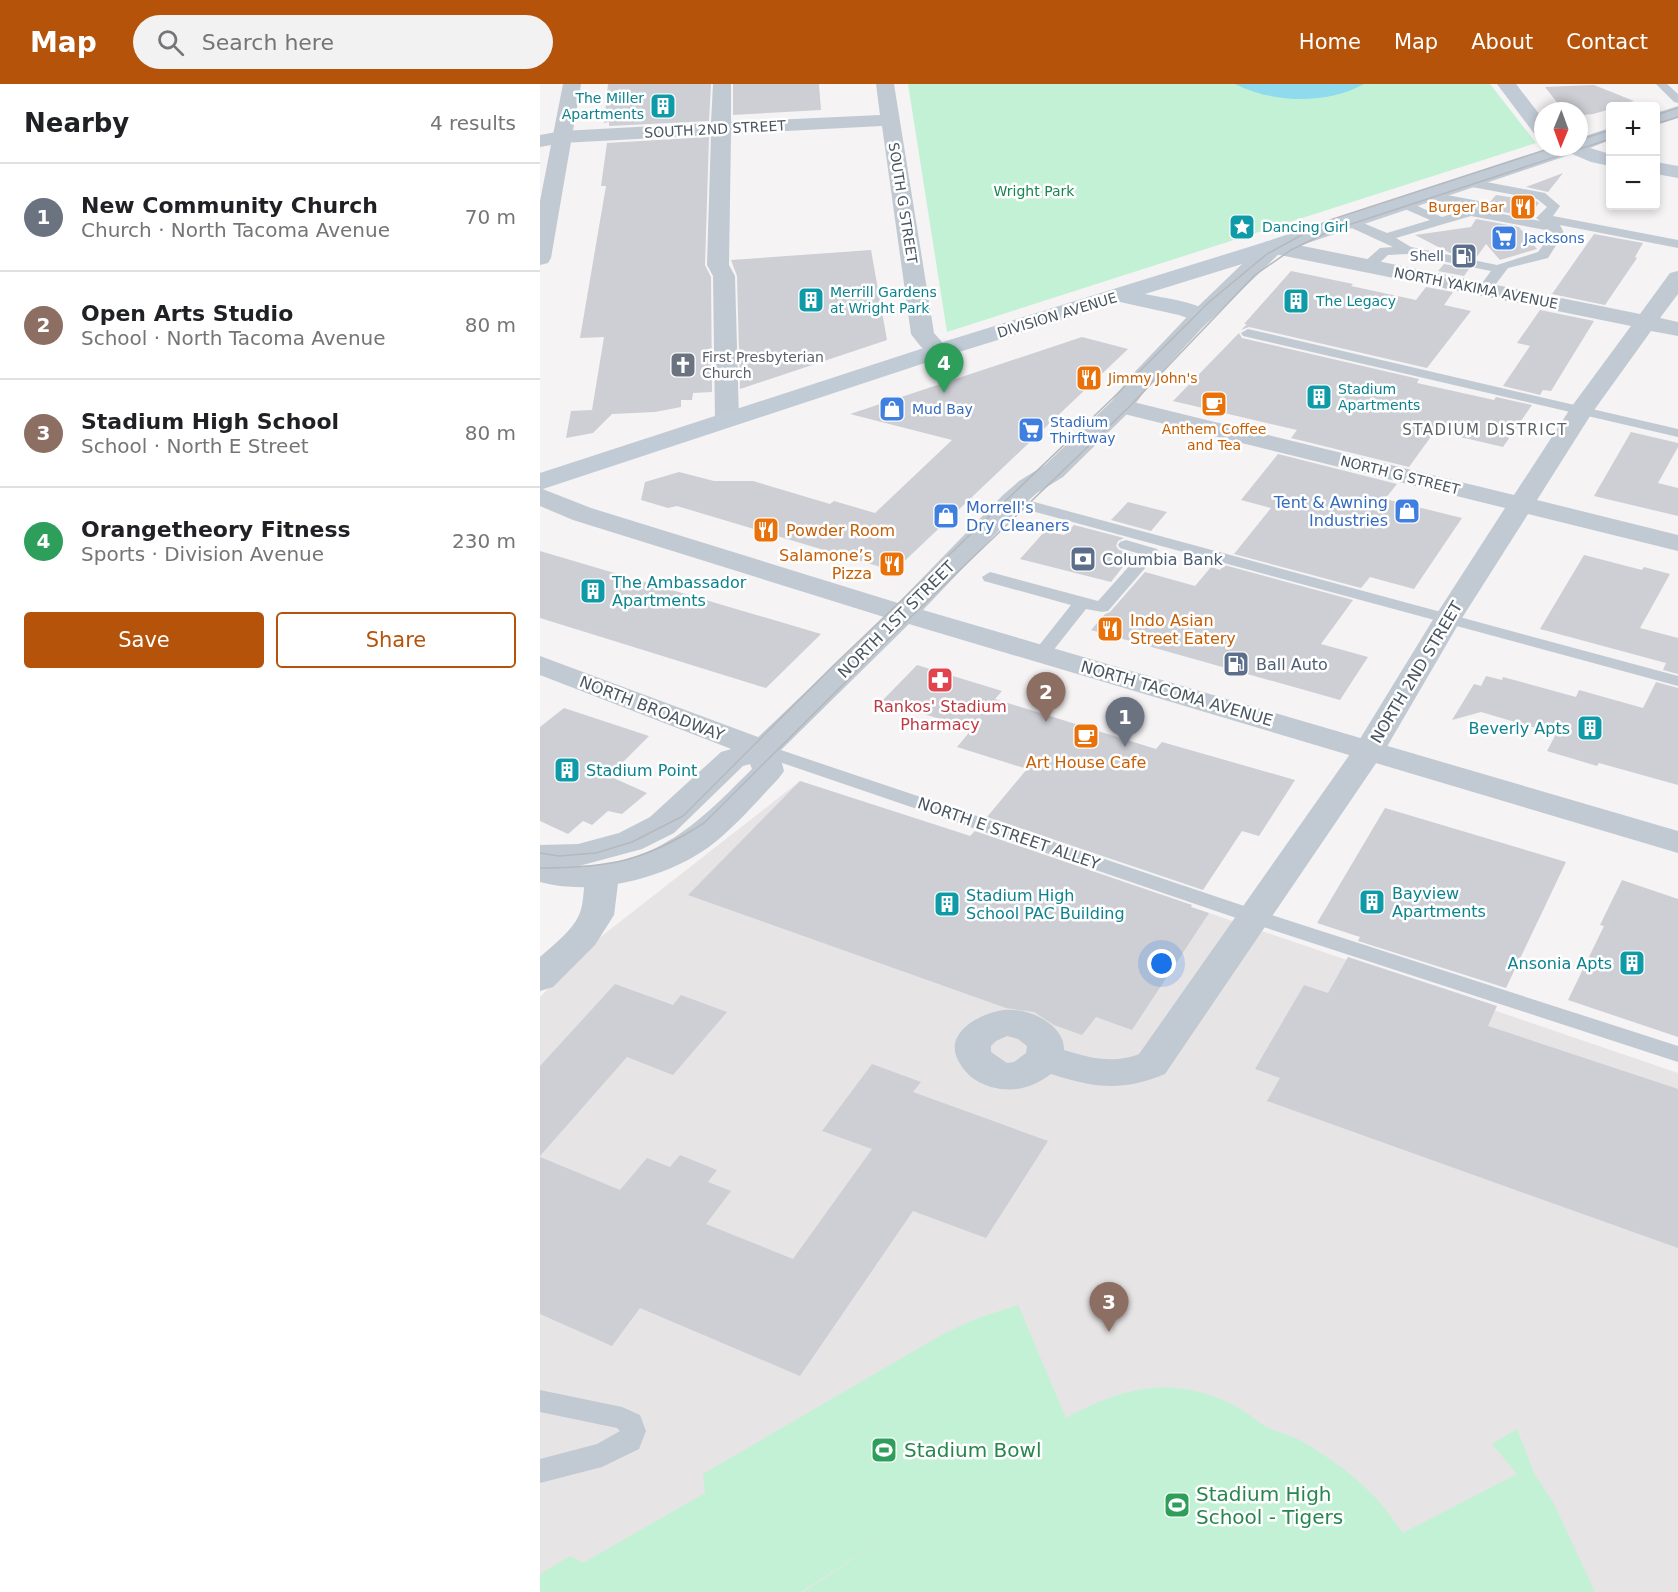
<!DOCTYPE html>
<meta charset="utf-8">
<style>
body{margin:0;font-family:"DejaVu Sans",sans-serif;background:#f2f2f2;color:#202124}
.controls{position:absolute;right:18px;top:18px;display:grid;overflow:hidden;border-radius:6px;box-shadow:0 3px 9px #0003}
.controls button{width:54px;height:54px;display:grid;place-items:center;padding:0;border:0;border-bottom:2px solid #e0e0e0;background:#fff;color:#202124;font:30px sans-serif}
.compass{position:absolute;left:994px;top:18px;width:54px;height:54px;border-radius:50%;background:#fff;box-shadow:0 3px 9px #0003;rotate:181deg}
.you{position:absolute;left:622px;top:880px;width:21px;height:21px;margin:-15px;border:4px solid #fff;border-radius:50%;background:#1a73e8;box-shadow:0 0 0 9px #1a73e833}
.badge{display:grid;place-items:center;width:39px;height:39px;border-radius:50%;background:#b45309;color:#fff;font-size:20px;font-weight:700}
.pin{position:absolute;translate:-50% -50px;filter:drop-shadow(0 2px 3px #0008)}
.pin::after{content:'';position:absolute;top:32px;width:21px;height:18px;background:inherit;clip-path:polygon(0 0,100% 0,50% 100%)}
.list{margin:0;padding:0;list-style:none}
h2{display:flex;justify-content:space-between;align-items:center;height:78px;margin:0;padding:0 24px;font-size:26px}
h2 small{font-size:20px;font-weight:400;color:#757577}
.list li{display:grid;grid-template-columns:39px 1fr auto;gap:18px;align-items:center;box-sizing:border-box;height:108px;padding:0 24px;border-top:2px solid #e0e0e0}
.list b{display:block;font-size:22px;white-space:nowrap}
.list p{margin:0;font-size:20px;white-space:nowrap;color:#757577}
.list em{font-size:20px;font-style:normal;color:#757577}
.actions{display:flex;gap:12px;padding:18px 24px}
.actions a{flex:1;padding:14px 0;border:2px solid #b45309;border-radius:6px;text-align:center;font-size:21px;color:#b45309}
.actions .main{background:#b45309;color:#fff}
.icon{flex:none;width:33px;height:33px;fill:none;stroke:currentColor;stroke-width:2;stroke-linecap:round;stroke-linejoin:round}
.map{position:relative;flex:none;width:1138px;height:1508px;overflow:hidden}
header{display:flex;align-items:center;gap:36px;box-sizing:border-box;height:84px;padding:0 30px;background:#b45309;color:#fff}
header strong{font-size:28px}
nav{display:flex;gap:33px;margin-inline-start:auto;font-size:21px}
.search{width:420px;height:54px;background:#f2f2f2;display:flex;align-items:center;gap:15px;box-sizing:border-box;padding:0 21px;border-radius:33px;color:#757577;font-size:22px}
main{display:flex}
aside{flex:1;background:#fff}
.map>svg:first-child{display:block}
.education{fill:#e6e4e5}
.green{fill:#c3f1d5}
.water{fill:#90daee}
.building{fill:#cdcfd5}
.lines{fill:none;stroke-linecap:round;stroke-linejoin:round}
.service{fill:#c1cad2;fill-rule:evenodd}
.minor{fill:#c1cad2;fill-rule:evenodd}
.tertiary{fill:#c1cad2;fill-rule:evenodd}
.secondary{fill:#c1cbd6;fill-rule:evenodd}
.tram{stroke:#b5b8bd;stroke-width:1.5}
.labels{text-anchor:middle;stroke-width:5;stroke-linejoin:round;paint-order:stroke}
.far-culture-label{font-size:14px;fill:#0d838f;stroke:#fff;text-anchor:start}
.far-street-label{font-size:14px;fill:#4a5661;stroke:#fff}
.far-park-label{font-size:14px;fill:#17864f;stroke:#fff}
.far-food-label{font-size:14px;fill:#c56008;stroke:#fff;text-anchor:end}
.far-shop-label{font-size:14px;fill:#366cbe;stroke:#fff;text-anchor:start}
.far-service-label{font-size:14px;fill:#4e5e75;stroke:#fff;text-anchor:end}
.far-worship-label{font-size:14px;fill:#5b616d;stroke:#fff;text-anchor:start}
.far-neighbourhood-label{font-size:15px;letter-spacing:1.5px;fill:#5f6368;stroke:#fff}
.shop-label{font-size:16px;fill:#366cbe;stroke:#fff;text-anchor:end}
.food-label{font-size:16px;fill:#c56008;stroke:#fff;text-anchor:start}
.service-label{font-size:16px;fill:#4e5e75;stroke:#fff;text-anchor:start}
.culture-label{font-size:16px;fill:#0d838f;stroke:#fff;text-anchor:start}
.street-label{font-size:16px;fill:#4a5661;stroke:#fff}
.health-label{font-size:16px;fill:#be3a42;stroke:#fff}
.near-leisure-label{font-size:20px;fill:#27864d;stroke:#fff;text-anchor:start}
</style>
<header>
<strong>Map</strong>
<div class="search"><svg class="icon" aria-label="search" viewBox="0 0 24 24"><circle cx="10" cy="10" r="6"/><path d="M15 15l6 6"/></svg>Search here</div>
<nav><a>Home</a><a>Map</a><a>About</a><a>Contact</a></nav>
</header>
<main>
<aside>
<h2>Nearby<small>4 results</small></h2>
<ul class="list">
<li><span class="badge" style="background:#6b7280">1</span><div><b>New Community Church</b><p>Church · North Tacoma Avenue</p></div><em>70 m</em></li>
<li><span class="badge" style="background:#8d6e63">2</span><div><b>Open Arts Studio</b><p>School · North Tacoma Avenue</p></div><em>80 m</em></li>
<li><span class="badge" style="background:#8d6e63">3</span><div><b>Stadium High School</b><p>School · North E Street</p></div><em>80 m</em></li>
<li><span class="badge" style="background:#2e9e5b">4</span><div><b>Orangetheory Fitness</b><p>Sports · Division Avenue</p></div><em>230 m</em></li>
</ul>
<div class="actions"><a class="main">Save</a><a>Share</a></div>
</aside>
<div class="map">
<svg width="1138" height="1508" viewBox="0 0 1138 1508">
<rect width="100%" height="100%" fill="#f5f3f3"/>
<path class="education" d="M260 697 669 829 1138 989V1508H0V913L58 855Z"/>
<path class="green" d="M368 0H950L996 59 407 248Z
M478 1221 526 1334C585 1302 636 1290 699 1324 708 1329 716 1337 725 1342 737 1349 751 1351 763 1358 790 1374 821 1396 841 1420 849 1429 856 1440 863 1449L977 1390 952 1360 977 1345 994 1389 1014 1420 1055 1508H264L343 1455 261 1508H0V1490L30 1472 43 1479 165 1409 163 1390 405 1249 438 1234Z"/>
<path class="water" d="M695 0H824C787 21 732 19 695 0Z"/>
<path class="building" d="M68 0H171L169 37 69 42V38L64 39Z
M193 0H279L281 26 193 31Z
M1054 1 1094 17 1071 22V25L1053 30 1043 31 1039 30V27L1023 26 1005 3Z
M169 53 165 181 171 193 172 308 153 309 152 316H141V323L115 328 72 330 53 349 26 354 31 327 52 326 64 253 40 254 66 102H61L67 59Z
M1023 89 1008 108 986 103Z
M956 111 996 117 999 119 988 133 949 125 952 123 949 119Z
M936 135 979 143 997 165 960 176 946 160 936 174 910 169 875 151 931 143Z
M1054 150 1103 159 1095 173 1097 174 1065 221 1012 210Z
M331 166 347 256 200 305 197 192 191 176Z
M904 180 929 185 924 192 898 187Z
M751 187 813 200 811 202 876 216 886 203 913 208 904 221 931 227 887 284 709 243 701 246 707 240H704Z
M1000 226 1054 237 1011 307 1003 306 1000 311 963 302 990 262 977 259Z
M699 249 702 254 879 295 877 299 954 316 956 313 992 321 963 363 895 347 869 383 751 354 757 346 633 317Z
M542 253 588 265 354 487 137 422 128 424 101 416 105 398 139 388 174 397H213L290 420 294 417 335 429 412 356 310 330Z
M1091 348 1138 359V363L1118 399 1138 404V432L1054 412Z
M738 370 857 400 845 415 922 434 874 505 830 493 821 504 694 470 731 424 701 416Z
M588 418 627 428 611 447 571 436Z
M534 441 584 454 578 457 576 462 579 466 593 470 571 498 480 475 505 447 524 451Z
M0 467 44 480 281 550 226 604 0 534Z
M1044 471 1102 486 1104 483 1130 490 1100 544 1138 554V590L1123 586 1126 579 1000 545Z
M684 481 813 516 781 560 828 573 800 616 551 546 565 530 570 528 605 488 655 502 671 483 680 486Z
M377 581 462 607 455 615 616 665 622 658 755 696 719 752 702 747 663 806 447 733 487 685 417 663 432 645 342 617Z
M946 592 962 596 963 593 1036 613 1039 606 1103 624 1116 598 1138 604V701L1059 679 1057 682 1007 667 1016 650 941 628 912 636 934 600 941 602Z
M24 624 109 652 69 692 107 709 82 730 68 727 52 741 43 737 28 750 0 737V643Z
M260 697 430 752 435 747 652 821 651 823 669 829 592 946 556 933 542 951 514 941 494 928 466 924 148 811Z
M845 724 1026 778 966 904 818 857 820 853 777 839Z
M1082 796 1138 815V953L1028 916 1064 842 1060 841Z
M808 873 957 922 948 942 1138 1005V1164L727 1017 740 994 715 985 764 901 788 909Z
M75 900 133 921 141 911 187 928 133 991 87 973 0 1072V982Z
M332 980 381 998 373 1008 508 1057 446 1154 373 1127 260 1292 100 1224 72 1262 0 1230V1073L80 1106 107 1074 130 1083 140 1071 177 1086 168 1098 191 1107 166 1140 253 1175 332 1065 282 1047Z"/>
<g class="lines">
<path class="service" d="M1116 0H1127L1138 10V19L1134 18Z
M925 94 1005 109 1020 122 1013 132 1138 156V164L1020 141 1024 149 1008 174 968 184 949 209 944 210 937 206 951 187 867 170 848 171 833 185H823L821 182 823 179 840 164 853 163 803 140 801 137 803 134H811L847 149 890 136 858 122 856 119 862 115 902 133 930 124 1000 137 996 134 1007 123 997 115 921 101 919 98ZM931 132 1011 147 1012 149 998 168 957 181 871 163 856 154Z
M886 107 944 118 950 122 944 126 882 114 880 111Z
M708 245 1138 345V353L703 252 701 249Z
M472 412 1138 592V602L466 420 464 417 466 414Z
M586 456 617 465 619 468 568 527 562 528 546 525 508 573H496L493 569 531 521 444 497 442 493 450 488 558 517 600 470 580 464 578 461 580 458Z
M223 660 722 828 1138 962V978L708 838 216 670 214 666 216 662Z
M0 1306 82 1323 100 1331 106 1347 99 1365 62 1383 0 1399V1375L57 1360 80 1347 77 1344 0 1328Z"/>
<path class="minor" d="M173 0H191V38L340 31 336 0H354L394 249 410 267 406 272C389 276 381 263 371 250L342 42 191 50 189 181 195 192 199 336 196 341 187 343 178 341 175 336 173 192 167 181 171 51 22 59 0 63V51L22 47 171 39Z
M733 156 1100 230 1130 189 1138 187V210L1120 234 1138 238V252L1111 247 1052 329 997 416 1138 451V467L988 430 922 534 845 666 625 990C581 1008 555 1004 511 990 492 1004 474 1009 451 1003 436 998 427 992 419 978 402 949 440 929 464 926 487 923 525 940 524 966 549 974 574 980 599 970L815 663 894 534 965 424 572 327 569 322 572 317 581 315 974 411 1032 322 1091 242 725 168 722 163 725 158ZM467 952 478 955 487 962 486 969 474 978 467 979 451 968V962L456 957Z
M0 572 234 659 239 666 234 673 223 676 212 673 0 591Z
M62 781 74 784 79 792 74 831 55 861 13 903 0 907V873C13 861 32 847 39 831 46 816 41 799 50 784Z"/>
<path class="tertiary" d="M23 0H41L11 174 8 179 0 181V117Z
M733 156 741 158 744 163 741 168 662 244 607 304 590 327 523 393 497 409 481 423 383 526 1138 747V769L369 540 239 668 244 687 239 694C218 716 198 740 174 759 130 794 54 813 0 798V761L38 760 79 749 110 733 181 668 212 659 344 533 33 436 0 422V404L51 424 358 519 463 411 479 397 505 381 572 317 589 294 646 234 725 158ZM210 680 212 685C159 738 119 780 39 782L102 765 134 749 203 682Z"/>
<path class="secondary" d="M957 0H976L1003 35V54L996 52Z
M1138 22V34L1116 41V29Z
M1070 44V56L1050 64 1070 70V82L1051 78 1032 70 741 168 605 210C622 214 663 218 673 232L669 237 661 239 639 231 580 218 406 272 0 406V389L390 262 725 158 1014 63H1039V54Z
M1116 78 1138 82V94L1116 90Z"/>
<path class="tram" d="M1116 31 1138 24
M1116 40 1138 33
M1039 56 1070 46
M0 769 19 772 56 769 92 758 143 732 294 581 572 315 668 219 727 170 787 137 1014 63
M0 784C70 784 105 777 164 739L372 532 588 324 715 191 751 166 790 147 1070 55"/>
</g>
<defs>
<g id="building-square" transform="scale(1.35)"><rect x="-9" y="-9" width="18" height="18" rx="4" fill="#0f9aa8" stroke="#fff"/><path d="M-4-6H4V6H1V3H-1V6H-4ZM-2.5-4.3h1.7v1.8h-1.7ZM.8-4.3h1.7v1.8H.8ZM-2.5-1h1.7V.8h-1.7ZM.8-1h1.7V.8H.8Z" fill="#fff"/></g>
<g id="restaurant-square" transform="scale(1.35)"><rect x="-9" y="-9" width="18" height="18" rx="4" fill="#e8710a" stroke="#fff"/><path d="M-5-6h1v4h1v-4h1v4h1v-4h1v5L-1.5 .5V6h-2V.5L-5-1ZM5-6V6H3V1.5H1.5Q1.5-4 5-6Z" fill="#fff"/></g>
<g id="sight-square" transform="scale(1.35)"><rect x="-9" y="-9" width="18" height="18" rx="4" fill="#0f9aa8" stroke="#fff"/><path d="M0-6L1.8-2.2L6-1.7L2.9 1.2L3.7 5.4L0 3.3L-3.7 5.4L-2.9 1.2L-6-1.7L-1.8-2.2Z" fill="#fff"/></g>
<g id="supermarket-square" transform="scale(1.35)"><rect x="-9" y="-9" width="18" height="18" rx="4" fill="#3f7fe0" stroke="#fff"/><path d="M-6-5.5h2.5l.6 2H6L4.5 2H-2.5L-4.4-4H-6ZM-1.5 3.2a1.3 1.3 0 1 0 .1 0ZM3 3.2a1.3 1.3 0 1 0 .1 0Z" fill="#fff"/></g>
<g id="fuel-square" transform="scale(1.35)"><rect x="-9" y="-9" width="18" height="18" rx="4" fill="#5c6f8a" stroke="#fff"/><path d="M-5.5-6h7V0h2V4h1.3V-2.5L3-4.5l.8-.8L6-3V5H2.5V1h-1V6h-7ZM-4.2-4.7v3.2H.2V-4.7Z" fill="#fff"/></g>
<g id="church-square" transform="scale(1.35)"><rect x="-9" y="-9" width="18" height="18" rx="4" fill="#6b7280" stroke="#fff"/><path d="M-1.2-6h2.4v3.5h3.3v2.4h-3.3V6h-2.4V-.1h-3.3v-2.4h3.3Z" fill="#fff"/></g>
<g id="cafe-square" transform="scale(1.35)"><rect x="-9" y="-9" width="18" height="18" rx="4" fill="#e8710a" stroke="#fff"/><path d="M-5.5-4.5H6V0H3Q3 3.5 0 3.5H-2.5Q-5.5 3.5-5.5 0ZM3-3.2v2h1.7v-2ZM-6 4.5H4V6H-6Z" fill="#fff"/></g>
<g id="shop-square" transform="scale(1.35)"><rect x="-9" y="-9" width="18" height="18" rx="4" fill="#3f7fe0" stroke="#fff"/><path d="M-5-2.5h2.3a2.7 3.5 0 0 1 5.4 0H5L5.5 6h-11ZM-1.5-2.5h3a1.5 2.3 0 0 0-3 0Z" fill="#fff"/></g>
<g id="bank-square" transform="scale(1.35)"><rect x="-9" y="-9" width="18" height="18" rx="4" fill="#5c6f8a" stroke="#fff"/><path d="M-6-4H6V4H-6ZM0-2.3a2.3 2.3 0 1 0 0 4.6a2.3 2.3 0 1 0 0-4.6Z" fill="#fff"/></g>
<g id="pharmacy-square" transform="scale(1.35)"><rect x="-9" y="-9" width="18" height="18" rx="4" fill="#e0444e" stroke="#fff"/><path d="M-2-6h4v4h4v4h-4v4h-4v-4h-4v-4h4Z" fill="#fff"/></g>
<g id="stadium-square" transform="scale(1.35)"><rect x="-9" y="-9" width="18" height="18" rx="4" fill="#2e9e5b" stroke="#fff"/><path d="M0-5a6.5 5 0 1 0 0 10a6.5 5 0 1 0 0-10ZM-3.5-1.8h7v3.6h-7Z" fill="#fff"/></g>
</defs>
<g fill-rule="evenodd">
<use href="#building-square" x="123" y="22"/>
<use href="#restaurant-square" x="983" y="123"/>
<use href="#sight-square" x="702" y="143"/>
<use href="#supermarket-square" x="964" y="154"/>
<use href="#fuel-square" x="924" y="172"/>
<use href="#building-square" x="271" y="216"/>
<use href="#building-square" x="756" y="217"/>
<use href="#church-square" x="143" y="281"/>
<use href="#restaurant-square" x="549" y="294"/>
<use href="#building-square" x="779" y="313"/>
<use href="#cafe-square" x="674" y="320"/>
<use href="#shop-square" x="352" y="325"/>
<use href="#supermarket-square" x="491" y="346"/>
<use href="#shop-square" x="867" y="427"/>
<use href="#shop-square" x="406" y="432"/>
<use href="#restaurant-square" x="226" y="446"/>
<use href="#bank-square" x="543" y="475"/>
<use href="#restaurant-square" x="352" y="480"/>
<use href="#building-square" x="53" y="507"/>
<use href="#restaurant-square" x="570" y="545"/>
<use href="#fuel-square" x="696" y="580"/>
<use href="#pharmacy-square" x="400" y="596"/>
<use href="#building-square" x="1050" y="644"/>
<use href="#cafe-square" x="546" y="652"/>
<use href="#building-square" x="27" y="686"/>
<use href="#building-square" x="832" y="818"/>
<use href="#building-square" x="407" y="820"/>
<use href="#building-square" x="1092" y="879"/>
<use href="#stadium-square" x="344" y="1366"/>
<use href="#stadium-square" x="637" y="1421"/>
</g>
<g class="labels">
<g class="far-culture-label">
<text x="104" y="19" text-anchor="end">The Miller<tspan x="104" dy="16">Apartments</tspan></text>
<text x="722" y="148">Dancing Girl</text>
<text x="290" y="213">Merrill Gardens<tspan x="290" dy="16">at Wright Park</tspan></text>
<text x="776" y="222">The Legacy</text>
<text x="798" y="310">Stadium<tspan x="798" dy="16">Apartments</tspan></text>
</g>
<g class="far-street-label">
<text transform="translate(175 45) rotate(-3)" y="5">SOUTH 2ND STREET</text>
<text transform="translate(363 119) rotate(81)" y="5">SOUTH G STREET</text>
<text transform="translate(936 204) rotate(11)" y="5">NORTH YAKIMA AVENUE</text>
<text transform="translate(517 231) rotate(-17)" y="5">DIVISION AVENUE</text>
<text transform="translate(860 391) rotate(14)" y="5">NORTH G STREET</text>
</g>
<g class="far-park-label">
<text x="494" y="112">Wright Park</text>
</g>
<g class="far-food-label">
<text x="964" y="128">Burger Bar</text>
<text x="568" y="299" text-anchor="start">Jimmy John's</text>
<text x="674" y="350" text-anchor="middle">Anthem Coffee<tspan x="674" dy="16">and Tea</tspan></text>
</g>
<g class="far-shop-label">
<text x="984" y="159">Jacksons</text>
<text x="372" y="330">Mud Bay</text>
<text x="510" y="343">Stadium<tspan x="510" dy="16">Thirftway</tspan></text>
</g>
<g class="far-service-label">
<text x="904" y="177">Shell</text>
</g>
<g class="far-worship-label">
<text x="162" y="278">First Presbyterian<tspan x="162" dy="16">Church</tspan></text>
</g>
<g class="far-neighbourhood-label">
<text x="945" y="351">STADIUM DISTRICT</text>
</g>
<g class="shop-label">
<text x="848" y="424">Tent &amp; Awning<tspan x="848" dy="18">Industries</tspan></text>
<text x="426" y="429" text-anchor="start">Morrell's<tspan x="426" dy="18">Dry Cleaners</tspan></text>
</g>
<g class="food-label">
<text x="246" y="452">Powder Room</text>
<text x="332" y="477" text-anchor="end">Salamone’s<tspan x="332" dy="18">Pizza</tspan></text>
<text x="590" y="542">Indo Asian<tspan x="590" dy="18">Street Eatery</tspan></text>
<text x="546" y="684" text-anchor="middle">Art House Cafe</text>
</g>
<g class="service-label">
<text x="562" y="481">Columbia Bank</text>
<text x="716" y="586">Ball Auto</text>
</g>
<g class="culture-label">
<text x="72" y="504">The Ambassador<tspan x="72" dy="18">Apartments</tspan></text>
<text x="1030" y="650" text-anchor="end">Beverly Apts</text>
<text x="46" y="692">Stadium Point</text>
<text x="852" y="815">Bayview<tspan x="852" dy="18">Apartments</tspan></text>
<text x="426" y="817">Stadium High<tspan x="426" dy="18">School PAC Building</tspan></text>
<text x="1072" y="885" text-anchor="end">Ansonia Apts</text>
</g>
<g class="street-label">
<text transform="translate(356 535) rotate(-45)" y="6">NORTH 1ST STREET</text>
<text transform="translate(876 588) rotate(-59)" y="6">NORTH 2ND STREET</text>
<text transform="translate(637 609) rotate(16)" y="6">NORTH TACOMA AVENUE</text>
<text transform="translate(112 624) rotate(21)" y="6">NORTH BROADWAY</text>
<text transform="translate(469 749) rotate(19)" y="6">NORTH E STREET ALLEY</text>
</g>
<g class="health-label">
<text x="400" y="628">Rankos' Stadium<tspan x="400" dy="18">Pharmacy</tspan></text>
</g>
<g class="near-leisure-label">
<text x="364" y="1373">Stadium Bowl</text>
<text x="656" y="1417">Stadium High<tspan x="656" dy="23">School - Tigers</tspan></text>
</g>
</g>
</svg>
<div class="controls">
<button>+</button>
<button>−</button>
</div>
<svg class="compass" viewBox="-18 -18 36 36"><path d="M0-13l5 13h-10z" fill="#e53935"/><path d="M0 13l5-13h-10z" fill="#757577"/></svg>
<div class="you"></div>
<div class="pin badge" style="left:585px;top:663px;background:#6b7280">1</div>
<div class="pin badge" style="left:506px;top:638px;background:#8d6e63">2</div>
<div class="pin badge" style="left:569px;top:1248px;background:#8d6e63">3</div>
<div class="pin badge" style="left:404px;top:309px;background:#2e9e5b">4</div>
</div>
</main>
